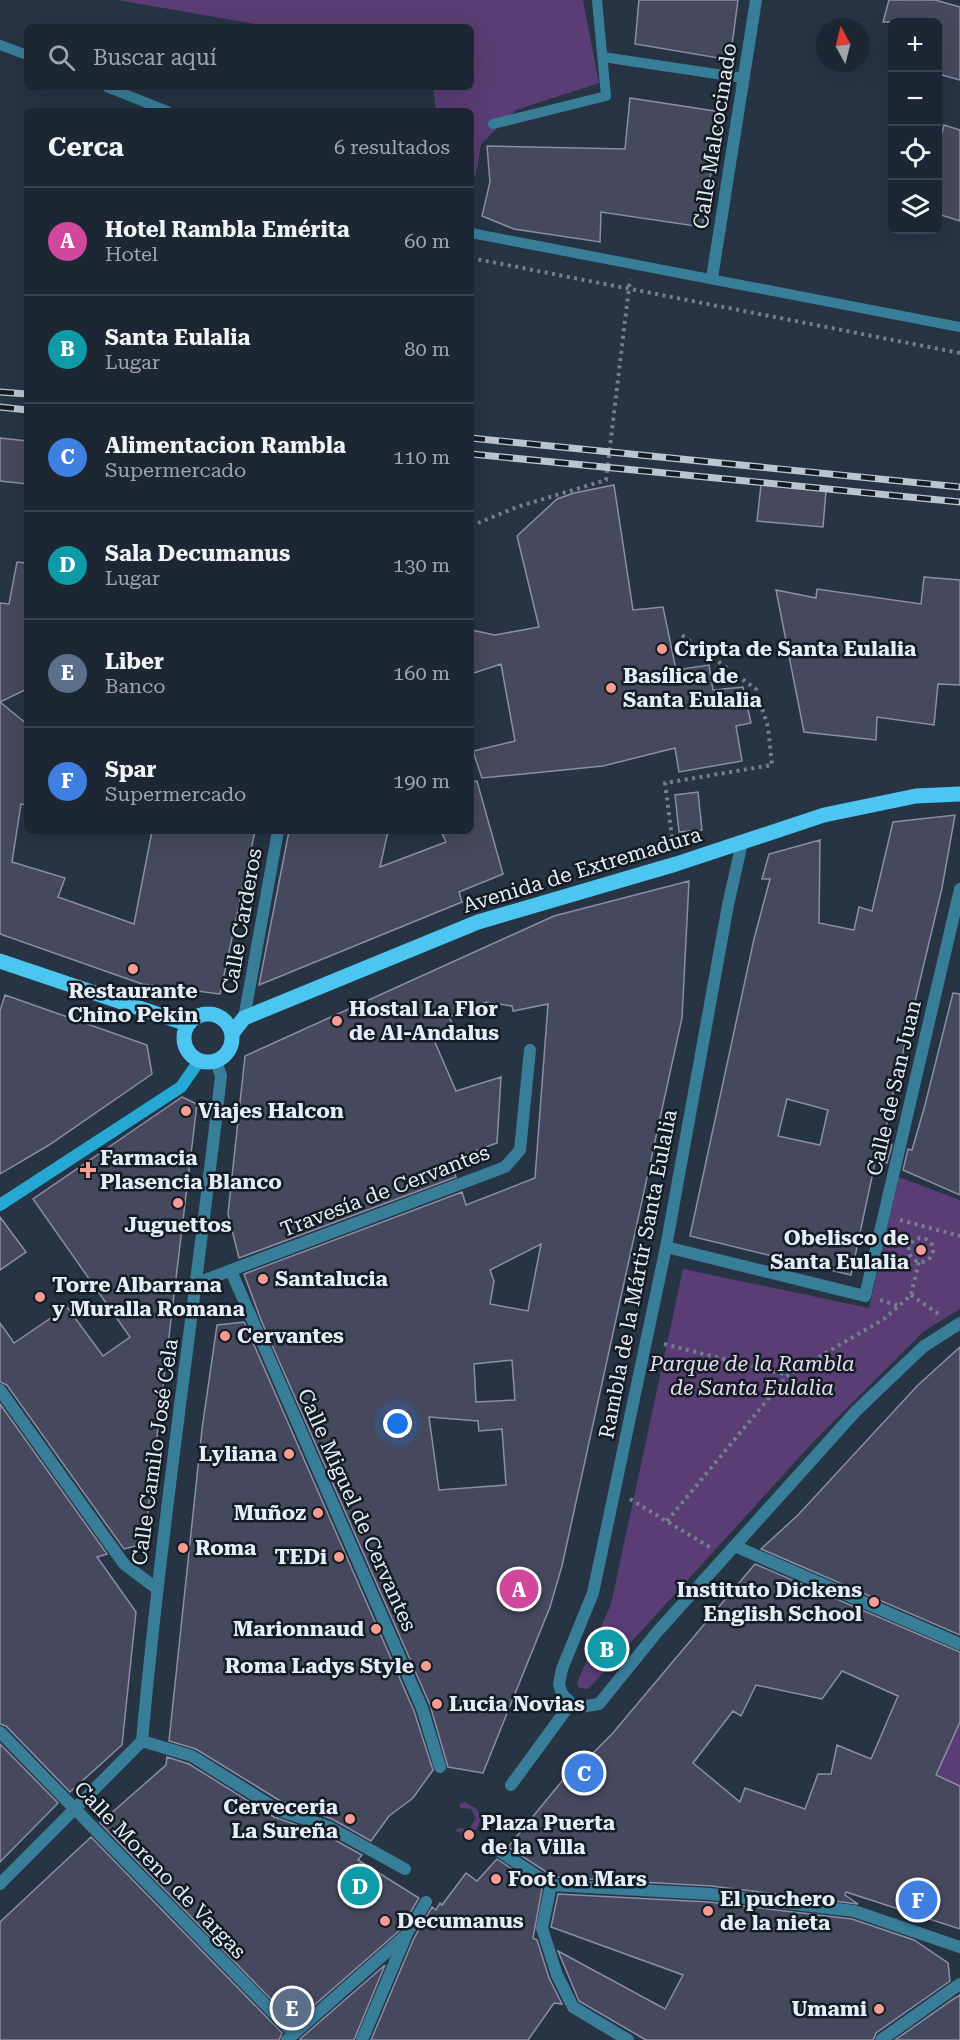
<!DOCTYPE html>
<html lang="es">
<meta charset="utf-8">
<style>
body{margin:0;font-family:"Roboto Serif",serif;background:#252f3b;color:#f1f3f6}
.controls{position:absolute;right:18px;top:18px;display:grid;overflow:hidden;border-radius:9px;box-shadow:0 6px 24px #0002}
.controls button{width:54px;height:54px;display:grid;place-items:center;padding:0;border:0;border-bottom:2px solid #3a444e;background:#1c2733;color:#f1f3f6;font:30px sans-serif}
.compass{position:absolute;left:816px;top:18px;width:54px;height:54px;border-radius:50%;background:#1c2733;box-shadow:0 6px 24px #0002;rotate:353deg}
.you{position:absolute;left:398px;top:1424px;width:21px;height:21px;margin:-15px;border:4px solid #fff;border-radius:50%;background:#1a73e8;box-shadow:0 0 0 9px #1a73e833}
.badge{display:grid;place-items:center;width:39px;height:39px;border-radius:50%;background:#95b2f1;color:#fff;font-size:20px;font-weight:700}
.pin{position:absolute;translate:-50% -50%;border:3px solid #fff;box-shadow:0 2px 6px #0006}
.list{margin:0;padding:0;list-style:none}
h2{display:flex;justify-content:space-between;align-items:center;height:78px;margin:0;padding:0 24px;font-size:26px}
h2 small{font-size:20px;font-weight:400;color:#a0a5ac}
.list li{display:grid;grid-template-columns:39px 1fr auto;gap:18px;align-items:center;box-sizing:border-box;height:108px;padding:0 24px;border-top:2px solid #3a444e}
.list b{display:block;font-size:22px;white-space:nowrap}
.list p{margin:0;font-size:20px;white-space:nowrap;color:#a0a5ac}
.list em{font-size:20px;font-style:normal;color:#a0a5ac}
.icon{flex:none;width:33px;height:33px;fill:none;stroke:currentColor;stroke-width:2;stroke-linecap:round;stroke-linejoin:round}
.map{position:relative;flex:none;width:960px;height:2040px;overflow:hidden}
.search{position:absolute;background:#1c2733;box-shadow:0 6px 24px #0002;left:24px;top:24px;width:450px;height:66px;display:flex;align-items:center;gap:15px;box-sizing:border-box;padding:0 21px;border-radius:9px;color:#a0a5ac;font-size:22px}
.panel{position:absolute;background:#1c2733;box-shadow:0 6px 24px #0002;left:24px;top:108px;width:450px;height:726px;border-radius:9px}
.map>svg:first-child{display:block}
.green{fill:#593d74}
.building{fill:#46485d;stroke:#8b8ea6;stroke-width:1.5;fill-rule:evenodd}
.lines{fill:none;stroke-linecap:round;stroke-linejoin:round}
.path{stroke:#737f8d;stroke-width:4;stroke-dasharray:3 4.5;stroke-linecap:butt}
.lane{stroke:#387e99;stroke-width:10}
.street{stroke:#387e99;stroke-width:12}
.secondary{stroke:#25a8d3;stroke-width:12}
.primary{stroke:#4dc5f1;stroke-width:15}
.rail-casing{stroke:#bbc5d1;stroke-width:7}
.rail{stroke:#151b22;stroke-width:4.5;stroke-dasharray:14;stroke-linecap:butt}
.poi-dot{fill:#f59c93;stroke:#151b22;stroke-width:2}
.labels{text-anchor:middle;stroke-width:5;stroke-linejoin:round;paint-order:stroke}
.street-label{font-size:21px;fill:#e4edf8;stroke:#151b22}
.poi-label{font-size:21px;font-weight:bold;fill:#e4edf8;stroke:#151b22;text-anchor:start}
.park-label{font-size:21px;font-style:italic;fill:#e5dbf0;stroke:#151b22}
</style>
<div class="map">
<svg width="960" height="2040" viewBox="0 0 960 2040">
<rect width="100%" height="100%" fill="#263444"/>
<path class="green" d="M118 0H583L599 83 516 110 481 144 476 175H471V111H436L433 87H471V27H271Z
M899 1177 960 1200V1309L923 1332 816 1439 593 1684 588 1689 579 1688 577 1683 611 1604 683 1269 869 1308Z
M960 1722V1786L936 1775Z
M465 1802 477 1809 481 1818 477 1829 465 1834 455 1831 458 1828 469 1829 476 1818 471 1809 461 1808 459 1804Z"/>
<path class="building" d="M639 0H738L730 60 635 44Z
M889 0H935L960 7V80L938 74V22H883Z
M630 98 721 112 702 227 601 212 600 242 514 229 482 216 490 182 487 146 625 149Z
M944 125 960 130V221L938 214V147Z
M0 438 27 441V484L0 481Z
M614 485 633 610 663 607 676 670 709 665 713 690 743 687 751 723 736 726 742 761 679 772 675 748 603 766 482 778 473 751 515 741 501 664 471 674V630L495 635 539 627 517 536 557 499 574 493Z
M761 485 826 491 823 527 757 521Z
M17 562 27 563V689L0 702 27 724V805L21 804 12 862 65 878 58 897 134 924 152 831H255L220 994 142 984 0 934V603L9 604Z
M924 577 960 580V685L938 684 934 725 877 717 876 740 804 732 776 590 816 598 817 589 921 604Z
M477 781 503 874 459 892 462 902 259 985 289 831H388L380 867 446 842 441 831H471V782Z
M698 792 702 830 679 832 675 795Z
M955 815 942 888 892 1098 883 1143 892 1145 887 1163 876 1158 851 1275 690 1236 754 939 770 879H762L769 854 820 840 819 923 854 930 859 907 872 911 893 822ZM787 1099 828 1110 820 1145 778 1136Z
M689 881 682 1018 562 1566 550 1607 483 1773 448 1767 430 1705 261 1320 244 1274 462 1192 466 1205 535 1178 548 1004 513 1011 512 1006 486 1002 449 1017 456 1033 434 1040 456 1091 501 1077 497 1143 450 1160 456 1177 239 1258 228 1214 245 1056 554 916ZM541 1244 528 1311 490 1304 494 1281 490 1270ZM512 1360 515 1400 476 1402 474 1364ZM429 1417 478 1421 479 1431 502 1429 506 1485 439 1490Z
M953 993 960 994V1195L903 1170 908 1149 912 1150 925 1105Z
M5 995 147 1045 152 1074 49 1145 0 1174V1011Z
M182 1097 197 1104 144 1544 124 1549 7 1385 0 1382V1323L14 1343 67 1307 103 1356 130 1337 33 1199Z
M0 1217 26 1252 0 1270Z
M244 1322 414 1711 433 1770 413 1798 389 1816 371 1841 332 1819 282 1802 196 1749 169 1741 202 1429 217 1325Z
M960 1347V1635L761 1549 798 1515 918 1385Z
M0 1404 107 1554 97 1557 136 1612 122 1745 70 1792 6 1726 0 1724Z
M755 1564 960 1652V1722L936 1775 960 1786V1929L846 1892 845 1895 858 1904 711 1886 554 1877 508 1847 571 1770 574 1772 612 1734ZM842 1671 898 1696 871 1759 837 1745 831 1774H818L805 1809 745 1788 740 1802 693 1763 733 1711 741 1716 756 1685 822 1699Z
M0 1744 58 1803 0 1862Z
M167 1757 189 1764 274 1817 326 1835 362 1855 358 1860 419 1898 400 1930 294 2023 100 1823 166 1765Z
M91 1837 282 2033 279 2040H0V1922Z
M497 1859 542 1889 533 1938 537 1940 549 1978 562 2004 554 2003 528 2040H371L414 1938 432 1907 436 1910 440 1903 442 1905 466 1873 477 1881Z
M558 1894 709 1902 852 1919 914 1940 948 1963 950 1981 876 2033 873 2040H646L579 2001 558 1951 665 2009 683 1975 551 1927Z
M385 1965 354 2040H300V2039Z
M960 1995V2040H895L952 2000Z"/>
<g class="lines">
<path class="path" d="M471 258 960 353
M471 526 517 507 606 480 630 279
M673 845 665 783 772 765 768 727 756 689 679 633
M900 1220 960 1236
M909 1250a12 12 0 1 1 24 0a12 12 0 1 1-24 0Z
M911 1295 940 1315
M880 1300 899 1306
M664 1344 788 1375
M630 1499 711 1548
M667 1521 788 1375 884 1319 911 1295 919 1261"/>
<path class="lane" d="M0 45 27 55
M603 57 743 78
M107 87 167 111
M493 124 606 96 597 0
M471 233 960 327"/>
<path class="street" d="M712 278 756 0
M742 843 728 905 666 1247 593 1593 562 1669 559 1684 562 1694 571 1703 580 1707 599 1704 658 1631 856 1411 923 1347 960 1323
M244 1018 278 831
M666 1247 865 1296 960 889
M231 1271 422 1708 440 1767
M197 1283 505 1167 520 1150 530 1050
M0 1390 124 1564 156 1588
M737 1547 960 1644
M0 1732 294 2034
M142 1741C162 1519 196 1298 221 1076L216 1061
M142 1741 192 1756 278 1810 329 1827 405 1869
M511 1785 571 1703
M502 1853 551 1885 710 1894 854 1911 960 1947
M0 1884 142 1741
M551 1885 542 1928 557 1975 573 2007 628 2040
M287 2040 406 1935 426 1902
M362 2040 406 1936
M881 2040 960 1984"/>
<path class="secondary" d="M0 1205 181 1087 199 1061"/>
<path class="primary" d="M0 961 187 1024
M184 1038a24 24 0 1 1 48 0a24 24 0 1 1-48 0Z
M233 1032 244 1018 478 922 676 864 824 815 916 796 960 794"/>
<g class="rail-casing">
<path id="rail" d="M0 392 27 394
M0 407 27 410
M471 438 960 487
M471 454 960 502"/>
</g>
<use href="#rail" class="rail"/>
</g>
<g class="poi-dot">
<circle cx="662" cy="649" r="6"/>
<circle cx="611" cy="688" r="6"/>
<circle cx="133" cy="969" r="6"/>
<circle cx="337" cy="1021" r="6"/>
<circle cx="186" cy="1111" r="6"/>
<path d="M85 1161h6v6h6v6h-6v6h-6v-6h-6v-6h6z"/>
<circle cx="178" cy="1203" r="6"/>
<circle cx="921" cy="1250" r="6"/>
<circle cx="263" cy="1279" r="6"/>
<circle cx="40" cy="1297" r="6"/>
<circle cx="225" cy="1336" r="6"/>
<circle cx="289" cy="1454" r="6"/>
<circle cx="318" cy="1513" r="6"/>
<circle cx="183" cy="1548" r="6"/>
<circle cx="339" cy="1557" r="6"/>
<circle cx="874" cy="1602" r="6"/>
<circle cx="376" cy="1629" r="6"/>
<circle cx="426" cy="1666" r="6"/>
<circle cx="437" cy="1704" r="6"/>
<circle cx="350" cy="1819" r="6"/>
<circle cx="469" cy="1835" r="6"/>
<circle cx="496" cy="1879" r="6"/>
<circle cx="708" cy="1911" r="6"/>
<circle cx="385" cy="1921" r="6"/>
<circle cx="879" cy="2009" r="6"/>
</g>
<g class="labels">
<g class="street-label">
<text transform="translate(715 136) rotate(-81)" y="7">Calle Malcocinado</text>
<text transform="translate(582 870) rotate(-17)" y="7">Avenida de Extremadura</text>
<text transform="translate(242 921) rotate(-80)" y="7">Calle Carderos</text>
<text transform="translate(894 1088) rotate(-77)" y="7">Calle de San Juan</text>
<text transform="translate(385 1191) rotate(-21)" y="7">Travesía de Cervantes</text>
<text transform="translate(638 1274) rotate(-79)" y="7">Rambla de la Mártir Santa Eulalia</text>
<text transform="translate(155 1452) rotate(-82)" y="7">Calle Camilo José Cela</text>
<text transform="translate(357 1510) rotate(66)" y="7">Calle Miguel de Cervantes</text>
<text transform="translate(160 1870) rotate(46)" y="7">Calle Moreno de Vargas</text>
</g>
<g class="poi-label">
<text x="674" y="656">Cripta de Santa Eulalia</text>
<text x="623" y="683">Basílica de<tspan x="623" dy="24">Santa Eulalia</tspan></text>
<text x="133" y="998" text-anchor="middle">Restaurante<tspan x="133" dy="24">Chino Pekin</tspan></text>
<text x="349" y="1016">Hostal La Flor<tspan x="349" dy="24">de Al-Andalus</tspan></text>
<text x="198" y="1118">Viajes Halcon</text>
<text x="100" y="1165">Farmacia<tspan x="100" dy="24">Plasencia Blanco</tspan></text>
<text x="178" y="1232" text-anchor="middle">Juguettos</text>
<text x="909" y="1245" text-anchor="end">Obelisco de<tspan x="909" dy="24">Santa Eulalia</tspan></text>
<text x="275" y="1286">Santalucia</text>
<text x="52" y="1292">Torre Albarrana<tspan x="52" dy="24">y Muralla Romana</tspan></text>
<text x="237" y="1343">Cervantes</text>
<text x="277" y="1461" text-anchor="end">Lyliana</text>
<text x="306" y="1520" text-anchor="end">Muñoz</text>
<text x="195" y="1555">Roma</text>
<text x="327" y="1564" text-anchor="end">TEDi</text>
<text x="862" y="1597" text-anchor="end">Instituto Dickens<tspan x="862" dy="24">English School</tspan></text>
<text x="364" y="1636" text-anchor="end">Marionnaud</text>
<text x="414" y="1673" text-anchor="end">Roma Ladys Style</text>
<text x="449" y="1711">Lucia Novias</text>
<text x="338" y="1814" text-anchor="end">Cerveceria<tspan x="338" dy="24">La Sureña</tspan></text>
<text x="481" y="1830">Plaza Puerta<tspan x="481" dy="24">de la Villa</tspan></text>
<text x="508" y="1886">Foot on Mars</text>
<text x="720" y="1906">El puchero<tspan x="720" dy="24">de la nieta</tspan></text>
<text x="397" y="1928">Decumanus</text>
<text x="867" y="2016" text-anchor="end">Umami</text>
</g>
<g class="park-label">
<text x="752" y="1371">Parque de la Rambla<tspan x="752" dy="24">de Santa Eulalia</tspan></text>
</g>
</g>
</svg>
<div class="controls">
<button>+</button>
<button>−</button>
<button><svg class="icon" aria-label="locate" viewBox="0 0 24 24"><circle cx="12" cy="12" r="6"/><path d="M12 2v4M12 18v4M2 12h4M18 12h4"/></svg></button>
<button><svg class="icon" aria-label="layers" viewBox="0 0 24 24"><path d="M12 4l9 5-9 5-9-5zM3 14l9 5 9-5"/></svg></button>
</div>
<svg class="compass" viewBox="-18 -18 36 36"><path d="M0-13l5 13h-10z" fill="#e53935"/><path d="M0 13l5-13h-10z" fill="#a0a5ac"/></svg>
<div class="you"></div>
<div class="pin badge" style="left:519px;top:1589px;background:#d1479c">A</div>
<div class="pin badge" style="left:607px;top:1649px;background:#0f9aa8">B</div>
<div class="pin badge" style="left:584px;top:1773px;background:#3f7fe0">C</div>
<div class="pin badge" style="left:360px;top:1886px;background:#0f9aa8">D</div>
<div class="pin badge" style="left:292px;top:2008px;background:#5c6f8a">E</div>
<div class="pin badge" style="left:918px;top:1900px;background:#3f7fe0">F</div>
<div class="search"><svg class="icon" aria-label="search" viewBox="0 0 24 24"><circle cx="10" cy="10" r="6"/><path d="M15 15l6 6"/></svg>Buscar aquí</div>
<section class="panel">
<h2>Cerca<small>6 resultados</small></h2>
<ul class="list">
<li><span class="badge" style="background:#d1479c">A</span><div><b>Hotel Rambla Emérita</b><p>Hotel</p></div><em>60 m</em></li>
<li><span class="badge" style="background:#0f9aa8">B</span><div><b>Santa Eulalia</b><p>Lugar</p></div><em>80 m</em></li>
<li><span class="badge" style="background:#3f7fe0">C</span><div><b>Alimentacion Rambla</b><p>Supermercado</p></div><em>110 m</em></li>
<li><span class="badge" style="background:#0f9aa8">D</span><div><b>Sala Decumanus</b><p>Lugar</p></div><em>130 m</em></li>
<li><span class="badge" style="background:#5c6f8a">E</span><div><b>Liber</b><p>Banco</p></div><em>160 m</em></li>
<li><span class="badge" style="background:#3f7fe0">F</span><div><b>Spar</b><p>Supermercado</p></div><em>190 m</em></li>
</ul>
</section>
</div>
